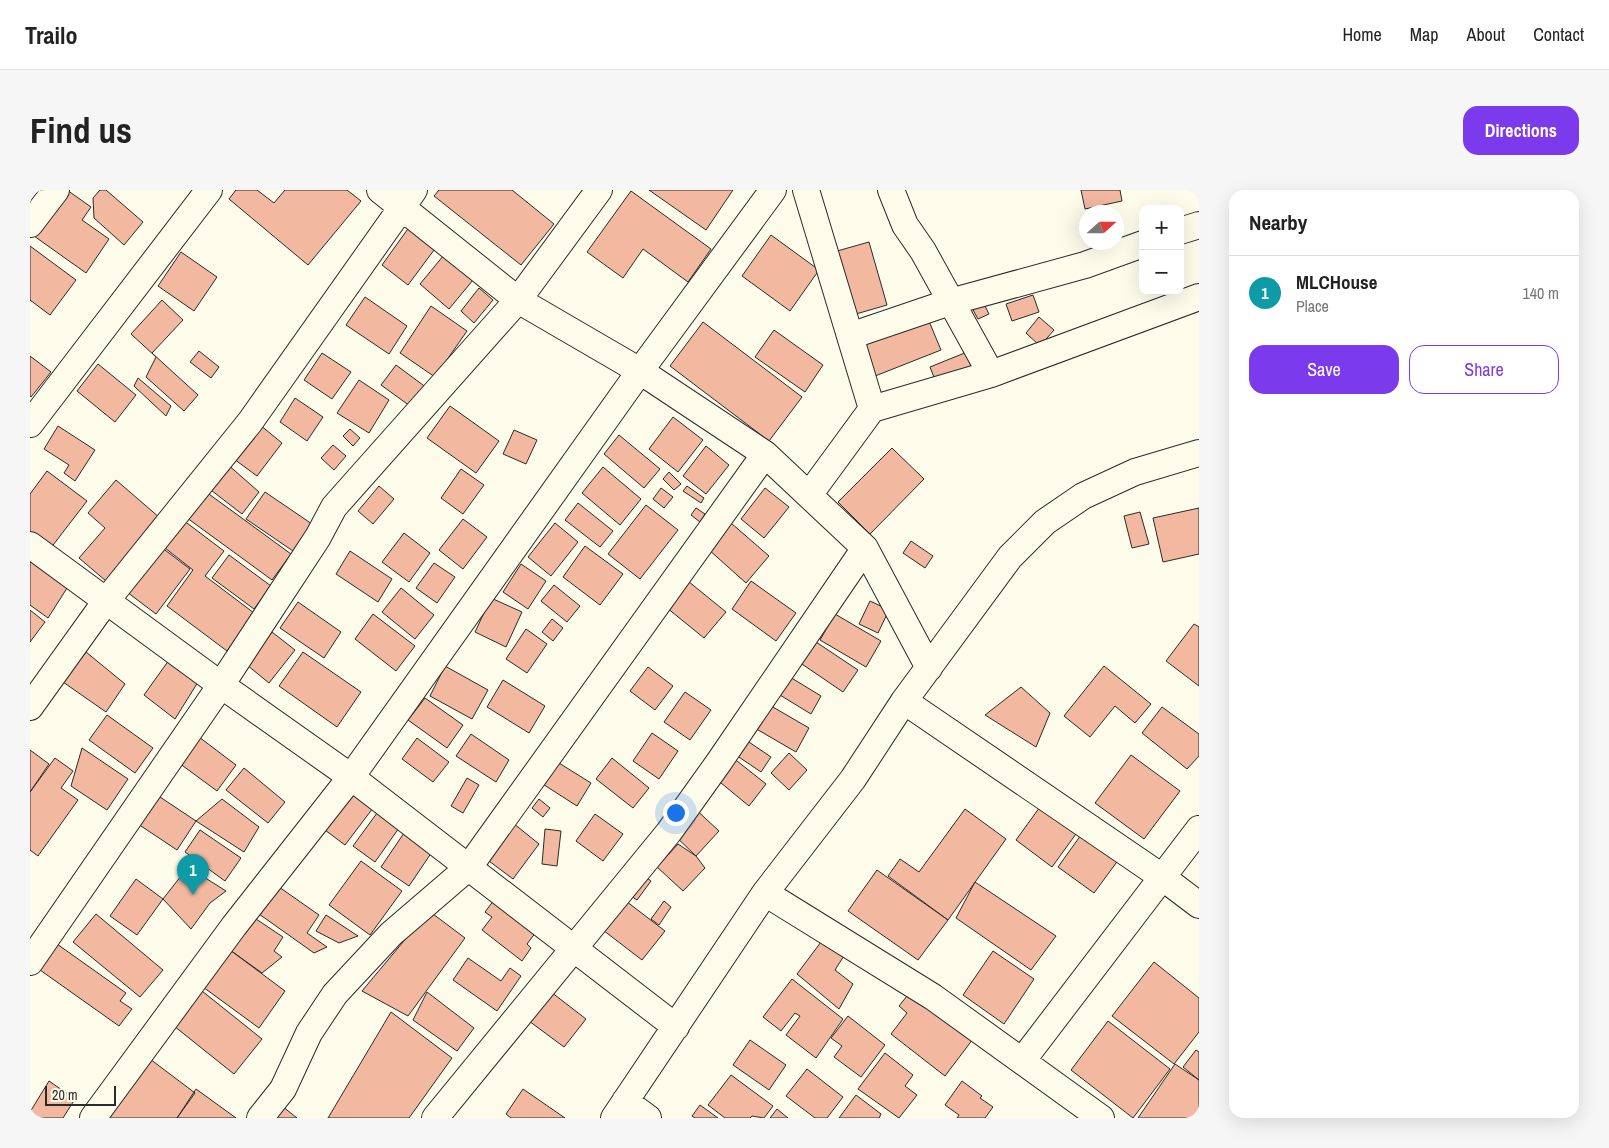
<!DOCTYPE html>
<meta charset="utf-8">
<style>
body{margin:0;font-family:"Archivo Narrow",sans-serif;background:#f6f6f6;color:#222}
.controls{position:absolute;right:15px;top:15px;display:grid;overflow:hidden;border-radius:10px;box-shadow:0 5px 20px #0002}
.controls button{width:45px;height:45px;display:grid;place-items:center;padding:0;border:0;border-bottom:1px solid #e0e0e0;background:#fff;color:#222;font:25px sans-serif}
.compass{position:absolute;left:1049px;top:15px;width:45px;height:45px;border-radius:50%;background:#fff;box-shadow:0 5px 20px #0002;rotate:69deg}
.scale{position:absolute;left:15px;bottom:12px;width:71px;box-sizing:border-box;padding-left:5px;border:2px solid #2b2b2b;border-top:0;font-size:14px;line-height:18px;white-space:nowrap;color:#2b2b2b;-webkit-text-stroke:4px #fdfbea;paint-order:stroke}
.you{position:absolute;left:645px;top:622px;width:18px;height:18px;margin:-12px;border:4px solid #fff;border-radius:50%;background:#1a73e8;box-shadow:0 0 0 8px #1a73e833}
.badge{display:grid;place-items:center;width:32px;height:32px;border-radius:50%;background:#7c3aed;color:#fff;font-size:16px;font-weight:700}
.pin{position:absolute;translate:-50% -41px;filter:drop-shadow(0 1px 2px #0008)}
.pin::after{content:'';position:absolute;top:26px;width:18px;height:15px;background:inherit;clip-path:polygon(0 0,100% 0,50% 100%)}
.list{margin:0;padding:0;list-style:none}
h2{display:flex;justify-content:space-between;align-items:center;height:65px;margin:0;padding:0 20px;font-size:21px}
h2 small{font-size:16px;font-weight:400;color:#767676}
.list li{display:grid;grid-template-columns:32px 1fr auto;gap:15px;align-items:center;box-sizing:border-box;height:75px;padding:0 20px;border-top:1px solid #e0e0e0}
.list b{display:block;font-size:19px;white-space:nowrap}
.list p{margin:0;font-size:16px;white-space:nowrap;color:#767676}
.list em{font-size:16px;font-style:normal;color:#767676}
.actions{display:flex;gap:10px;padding:15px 20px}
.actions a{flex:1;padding:11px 0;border:1px solid #7c3aed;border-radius:15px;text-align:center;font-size:18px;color:#7c3aed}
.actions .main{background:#7c3aed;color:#fff}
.map{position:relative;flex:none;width:1169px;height:928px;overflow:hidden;border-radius:15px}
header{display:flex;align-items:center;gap:30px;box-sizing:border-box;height:70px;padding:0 25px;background:#fff;border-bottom:1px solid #e0e0e0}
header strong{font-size:24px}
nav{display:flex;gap:28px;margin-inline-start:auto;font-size:18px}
.intro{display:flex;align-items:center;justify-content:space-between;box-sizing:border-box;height:120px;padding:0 30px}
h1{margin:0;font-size:35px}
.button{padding:12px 22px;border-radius:15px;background:#7c3aed;color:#fff;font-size:18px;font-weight:700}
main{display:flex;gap:30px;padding:0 30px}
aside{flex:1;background:#fff;border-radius:15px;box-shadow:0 5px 20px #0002}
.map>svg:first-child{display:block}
.building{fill:#f2b8a0;stroke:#2b2b2b}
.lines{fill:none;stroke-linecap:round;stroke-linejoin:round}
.minor-casing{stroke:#2b2b2b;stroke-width:28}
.minor{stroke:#fdfbea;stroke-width:26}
</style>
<header>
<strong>Trailo</strong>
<nav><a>Home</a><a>Map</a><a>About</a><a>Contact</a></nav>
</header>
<div class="intro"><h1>Find us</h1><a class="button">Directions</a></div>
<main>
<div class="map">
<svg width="1169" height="928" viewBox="0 0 1169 928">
<rect width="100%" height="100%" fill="#fdfbea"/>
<path class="building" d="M37 0 61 17 52 30 79 49 56 83 4 46Z
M70 0H76L113 32 94 55 64 28 63 8Z
M206 0H227L244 13 255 0H317L331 11 278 75 199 9Z
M409 0H482L524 34 491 75 404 6Z
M619 0H703L676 40Z
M1051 0H1090L1092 11 1055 19Z
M601 1 681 59 658 92 613 59 593 88 557 62Z
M380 36 407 56 378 95 352 75Z
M741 45 789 80 760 121 712 86Z
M839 52 857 115 819 126 800 63Z
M0 56 46 90 20 125 0 110Z
M151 62 187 87 164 121 128 96Z
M414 65 443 90 419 119 390 94Z
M449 98 463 110 444 133 431 121Z
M1003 105 1009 122 982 131 976 114Z
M335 107 377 136 359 164 316 135Z
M132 110 153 130 122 163 168 205 154 221 116 187 126 167 101 144Z
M953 112 959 124 948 129 942 118Z
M401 116 437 141 405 187 370 163Z
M896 124 911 160 840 188 825 152Z
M1009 127 1024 140 1010 156 996 143Z
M673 132 772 207 739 251 640 176Z
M744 140 793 175 775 202 725 167Z
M942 160 949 178 907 195 900 177Z
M169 161 189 177 181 188 160 172Z
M292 163 321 182 302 209 274 190Z
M0 166 21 182 1 207 0 206Z
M68 174 106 205 85 232 47 201Z
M366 175 401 201 387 221 351 195Z
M108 188 141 216 136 226 104 196Z
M329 190 359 210 339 243 307 223Z
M265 208 293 227 277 251 250 232Z
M420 216 469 251 446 283 397 248Z
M643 227 673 250 648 282 619 259Z
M230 235 252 253 227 286 204 269Z
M28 236 65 260 45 291 34 283 39 275 14 259Z
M320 239 330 248 323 256 313 246Z
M484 240 507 250 496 274 473 264Z
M589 245 630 279 614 298 574 264Z
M303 255 316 266 304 280 291 268Z
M676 256 699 275 676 304 653 286Z
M862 258 894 289 840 344 808 312Z
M196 273 229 302 212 324 177 297Z
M573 277 611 309 590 335 552 303Z
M431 279 454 295 433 324 411 308Z
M17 281 57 311 20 359 0 344V304Z
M639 282 651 294 644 300 633 289Z
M86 290 130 328 76 391 49 368 75 338 58 323Z
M349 296 364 309 343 334 328 321Z
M657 296 674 308 671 313 653 301Z
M631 298 643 307 634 318 623 309Z
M735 298 759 317 734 348 711 329Z
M172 299 261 364 242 390 153 325Z
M235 302 282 334 263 361 216 329Z
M548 313 583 341 570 357 535 330Z
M616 315 648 340 610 389 578 364Z
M666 318 675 324 670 332 661 325Z
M1169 318V364L1133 372 1123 328Z
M1110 322 1119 354 1102 358 1094 326Z
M149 327 194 361 175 386 224 423 197 461 137 416 163 380 130 354Z
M433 329 457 347 433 379 409 360Z
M525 333 548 352 521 386 498 367Z
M701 333 739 366 716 393 678 359Z
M374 343 400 363 379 392 352 372Z
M881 351 903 366 895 378 873 363Z
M127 354 160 379 126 424 93 399Z
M555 356 593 384 570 415 533 387Z
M320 361 362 389 348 412 306 384Z
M0 363 39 395 18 428 0 415Z
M199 365 241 396 224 419 182 388Z
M404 373 425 387 407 413 386 398Z
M491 374 516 391 498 419 473 402Z
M653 387 696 422 674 448 631 413Z
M721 391 766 423 746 451 702 419Z
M524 395 550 416 537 432 511 411Z
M371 398 404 425 385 449 352 422Z
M461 408 492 422 476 457 445 442Z
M840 411 859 420 848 443 829 434Z
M268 412 311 442 294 468 250 438Z
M0 420 15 432 0 452Z
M343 424 385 456 366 481 325 449Z
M805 424 851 451 836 477 790 450Z
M522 429 533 438 523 451 512 442Z
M1164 434 1169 437V496L1136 471Z
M496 439 517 454 497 483 476 469Z
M242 442 265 460 239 493 217 475Z
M783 450 828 480 813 502 769 472Z
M56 462 95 494 76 522 33 492Z
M273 462 331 502 307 537 249 496Z
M139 470 168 492 145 529 114 505Z
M415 476 458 500 442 529 400 506Z
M1074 476 1121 514 1105 533 1085 516 1060 547 1034 526Z
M618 477 643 496 625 520 600 501Z
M755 484 791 506 781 524 745 502Z
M473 490 515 516 499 543 457 517Z
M991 497 1020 523 1006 557 955 525Z
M655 502 681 520 660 550 634 532Z
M395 508 433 535 417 558 378 530Z
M736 513 779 538 766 562 723 537Z
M1132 517 1169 544V566L1157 579 1112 543Z
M77 525 123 558 105 583 59 550Z
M622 543 648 561 629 589 603 571Z
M441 544 479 570 466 592 426 566Z
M169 547 206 575 187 601 149 573Z
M387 548 419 572 403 592 372 569Z
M713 548 741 567 731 582 703 563Z
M52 558 98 589 77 620 41 596Z
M0 560 19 574 0 602Z
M759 563 777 580 759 600 741 583Z
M1101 565 1150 601 1114 649 1065 613Z
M702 567 736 594 719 616 685 588Z
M25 568 43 581 31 598 48 610 8 666 0 660V602Z
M521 568 561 593 547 616 508 591Z
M582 568 619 598 603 618 566 589Z
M214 578 255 612 238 633 196 600Z
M437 588 449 595 433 623 421 616Z
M320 600 343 618 315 655 291 637Z
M127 605 166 631 147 660 108 634Z
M192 609 229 637 214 662 166 631Z
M509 609 520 618 513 627 502 618Z
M1015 610 1051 637 1022 677 986 650Z
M662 616 689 641 666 666 642 643Z
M935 619 976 649 918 730 858 686 870 669 889 682Z
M347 623 369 638 345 672 323 656Z
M565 624 593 644 573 671 546 651Z
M478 629 509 654 483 689 451 665Z
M1056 638 1092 665 1064 703 1028 677Z
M515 639 531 641 527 676 512 674Z
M170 640 211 668 195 691 155 662Z
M374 643 402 662 379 696 351 677Z
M648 654 666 666 675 678 653 701 627 677Z
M331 671 372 701 340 745 299 715Z
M158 677 196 701 180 713 161 739 133 709Z
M847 680 918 730 888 770 818 721Z
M612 684 621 691 607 710 598 704Z
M106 689 133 709 107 745 80 726Z
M945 692 1026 746 1001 780 926 728Z
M249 697 289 725 277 743 297 757 284 763 229 724Z
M467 706 509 738 497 754 501 758 492 771 452 740 462 727 455 722Z
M592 708 635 741 612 770 569 737Z
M634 711 641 717 629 735 621 729Z
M399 721 435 748 378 826 332 801Z
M66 724 133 780 110 807 43 752Z
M296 725 328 746 309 753 286 741Z
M223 727 253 747 244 761 252 767 232 783 200 760Z
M794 748 817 761 805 780 823 794 809 819 767 784Z
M27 754 96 803 90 811 102 819 89 836 10 780Z
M200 760 255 801 229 838 173 797Z
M963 761 1004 789 974 834 933 805Z
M438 768 471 791 480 778 491 786 467 821 423 790Z
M1124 772 1169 808V842L1144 874 1082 826Z
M762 789 813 829 786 868 756 845 770 826 765 823 751 841 733 827Z
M172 801 232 849 204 884 144 836Z
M881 801 943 849 915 886 861 844 877 823 869 816Z
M397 802 444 838 427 861 383 830Z
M521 802 556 829 534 857 499 831Z
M361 822 422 868 379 928H298Z
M818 826 855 855 831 887 804 867 812 856 801 848Z
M1078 831 1140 879 1103 928 1041 880Z
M720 850 756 875 739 900 703 875Z
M1166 860 1169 862V890L1153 877Z
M855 863 883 885 875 896 887 905 869 928 828 899Z
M120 869 165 903 147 928H76Z
M1145 874 1169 890V928H1108Z
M777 879 813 907 797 928H785L756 906Z
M701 885 743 916 734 928 722 926 720 928H695L678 915Z
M19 891 45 909 33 928H9L0 922Z
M932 891 952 906 950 908 963 917 955 928H927L929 925 915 915Z
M166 899 206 928H147Z
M493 899 535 928H481L476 924Z
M826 905 851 924 849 928H809Z
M670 915 688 928H665L662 926Z
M252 916 267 928H244Z
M747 919 758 928H740Z"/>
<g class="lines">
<g class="minor-casing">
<path id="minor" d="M350 0 488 110 610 181 735 264 835 358 899 478
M776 0 842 219
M861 0 875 35 893 61 961 184
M0 34 26 0
M1150 41 1169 35
M820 146 920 112 1055 75 1113 54
M0 234 179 0
M779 305 842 219 961 184 1169 107
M0 355 191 495 321 587 646 837
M874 511 1132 687 1169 715
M0 517 76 411 220 232 384 0
M735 703 903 807 1071 928
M0 772 191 495 288 347 304 317 488 110 569 0
M992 871 1169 639
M595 911 618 928
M63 928 204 736 321 587 610 181 743 0
M230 928 253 899 279 843 305 804 361 744 439 677 735 264
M405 928 639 642 689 572 835 358
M584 928 735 703 823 589 874 511 980 367 1015 332 1053 306 1105 282 1169 263"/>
</g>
<use href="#minor" class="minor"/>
</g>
</svg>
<div class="controls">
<button>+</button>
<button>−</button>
</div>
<svg class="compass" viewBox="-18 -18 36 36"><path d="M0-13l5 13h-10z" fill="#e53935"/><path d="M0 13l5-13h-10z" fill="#767676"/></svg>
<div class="scale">20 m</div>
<div class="you"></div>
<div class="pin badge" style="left:163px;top:705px;background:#0f9aa8">1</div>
</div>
<aside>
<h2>Nearby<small></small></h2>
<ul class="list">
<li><span class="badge" style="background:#0f9aa8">1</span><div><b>MLCHouse</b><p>Place</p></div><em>140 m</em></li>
</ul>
<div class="actions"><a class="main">Save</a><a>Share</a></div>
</aside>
</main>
